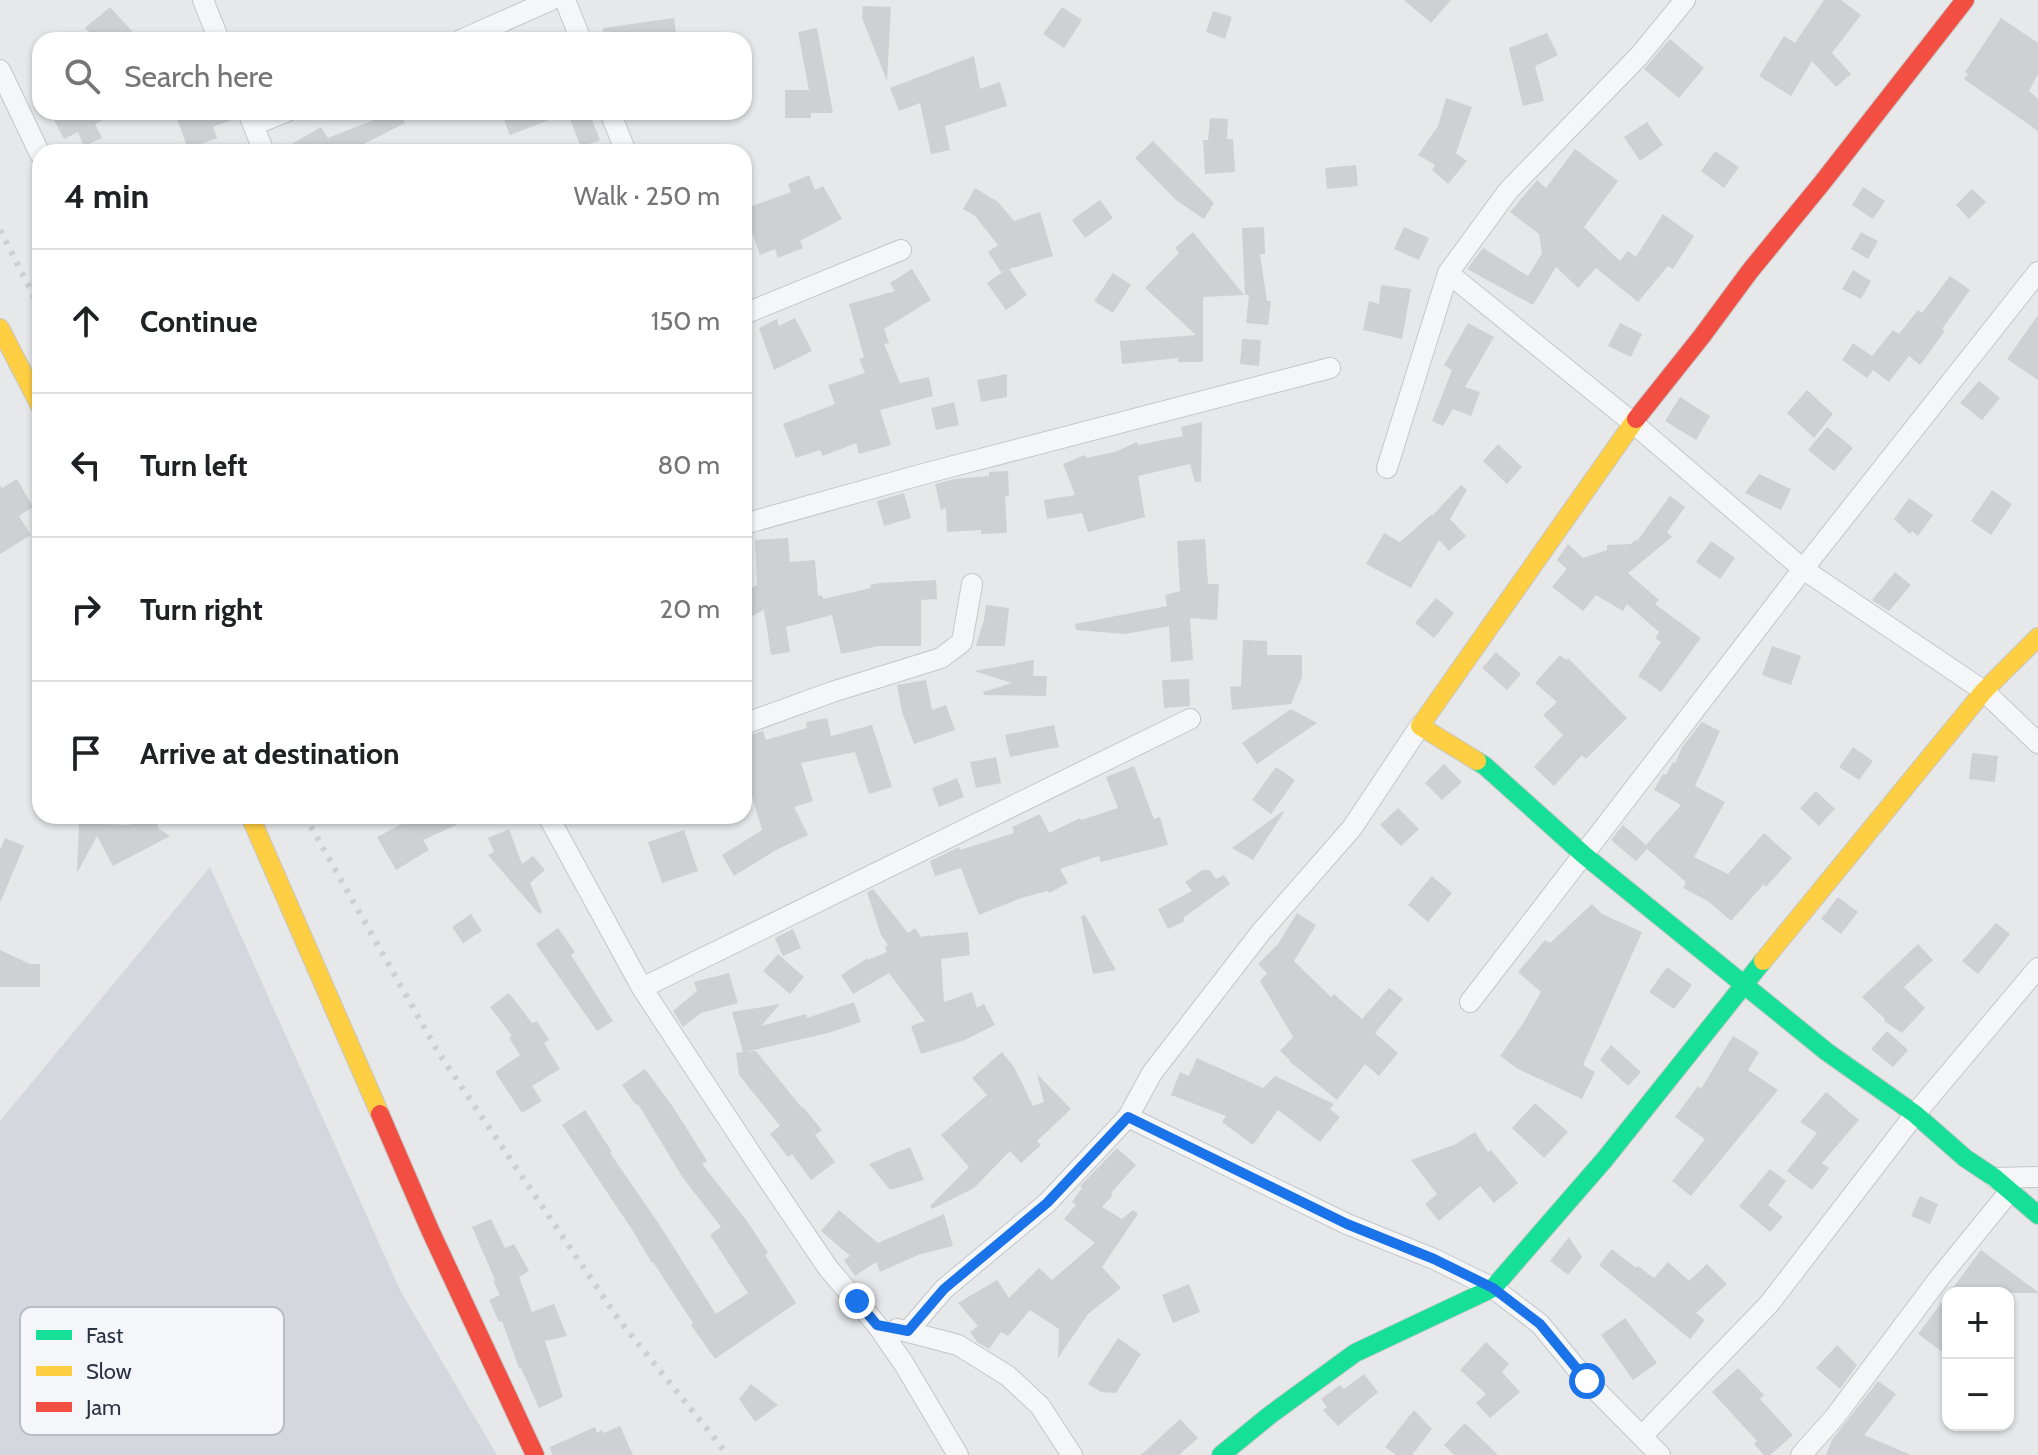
<!DOCTYPE html>
<meta charset="utf-8">
<style>
body{margin:0;font-family:Cabin,sans-serif;background:#f2f2f2;color:#202124}
.controls{position:absolute;right:24px;bottom:24px;display:grid;overflow:hidden;border-radius:16px;box-shadow:0 2px 6px #0004}
.controls button{width:72px;height:72px;display:grid;place-items:center;padding:0;border:0;border-bottom:2px solid #e0e0e0;background:#fff;color:#202124;font:40px sans-serif}
.stop{position:absolute;width:24px;height:24px;margin:-18px;border:6px solid #1a73e8;border-radius:50%;background:#fff}
.stop.end{background:#1a73e8;border-color:#fff;box-shadow:0 2px 8px #0008}
.list{margin:0;padding:0;list-style:none}
h2{display:flex;justify-content:space-between;align-items:center;height:104px;margin:0;padding:0 32px;font-size:34px}
h2 small{font-size:26px;font-weight:400;color:#757577}
.list li{display:grid;grid-template-columns:52px 1fr auto;gap:24px;align-items:center;box-sizing:border-box;height:144px;padding:0 32px;border-top:2px solid #e0e0e0}
.list b{display:block;font-size:30px;white-space:nowrap}
.list em{font-size:26px;font-style:normal;color:#757577}
.icon{flex:none;width:44px;height:44px;fill:none;stroke:currentColor;stroke-width:2;stroke-linecap:round;stroke-linejoin:round}
.map{position:relative;flex:none;width:2038px;height:1455px;overflow:hidden}
.search{position:absolute;background:#fff;box-shadow:0 2px 6px #0004;left:32px;top:32px;width:720px;height:88px;display:flex;align-items:center;gap:20px;box-sizing:border-box;padding:0 28px;border-radius:24px;color:#757577;font-size:30px}
.panel{position:absolute;background:#fff;box-shadow:0 2px 6px #0004;left:32px;top:144px;width:720px;height:680px;border-radius:24px}
.map>svg:first-child{display:block}
.built{fill:#d4d7dd}
.building{fill:#ced0d3}
.lines{fill:none;stroke-linecap:round;stroke-linejoin:round}
.street-casing{stroke:#c4c6c8;stroke-width:22}
.fast-casing{stroke:#c4c6c8;stroke-width:20}
.slow-casing{stroke:#c4c6c8;stroke-width:20}
.jam-casing{stroke:#c4c6c8;stroke-width:20}
.street{stroke:#f5f6f7;stroke-width:20}
.fast{stroke:#16e098;stroke-width:18}
.slow{stroke:#ffcf43;stroke-width:18}
.jam{stroke:#f24e42;stroke-width:18}
.rail{stroke:#cecfd2;stroke-width:6;stroke-dasharray:4 8;stroke-linecap:butt}
.route{stroke:#1a73e8;stroke-width:10}
.key{fill:#f4f6f9;stroke:#b8bcc3;stroke-width:2}
.key-label{font-size:22px;fill:#2b3445}
</style>
<div class="map">
<svg width="2038" height="1455" viewBox="0 0 2038 1455">
<rect width="100%" height="100%" fill="#e6e8ea"/>
<path class="built" d="M210 867 401 1292 497 1455H0V1121Z"/>
<path class="building" d="M1404 0H1451L1431 23Z
M1824 0H1841L1861 15 1832 53 1851 74 1836 87 1812 61 1791 96 1759 76 1784 36 1795 43Z
M863 6 891 7 887 81 862 18Z
M110 7 140 40H96L85 28Z
M1062 7 1082 20 1064 48 1043 34Z
M1213 11 1232 17 1225 39 1206 32Z
M674 18 677 40H603V28Z
M2001 18 2038 43V74L2029 91 2038 99V131L1964 79 1968 74 1965 72Z
M817 28 833 113H811V118H785V90H809L798 32Z
M1547 33 1558 55 1535 66 1544 101 1523 106 1509 48Z
M1670 39 1704 68 1679 98 1644 69Z
M974 56 980 89 1000 82 1007 106 945 126 950 150 931 154 920 103 899 111 890 88Z
M1446 98 1472 107 1456 153 1467 161 1448 184 1432 170 1435 165 1418 155 1438 126Z
M50 112H119L95 124 102 138 84 146 78 132 64 139Z
M196 112H235L236 118 213 127 217 138 188 149 177 119Z
M394 112H399L405 123 348 152H278L321 127 328 138Z
M501 112H565V114L510 135Z
M567 112H589L600 140 581 147Z
M1210 118 1228 119 1227 139H1233L1235 172 1205 174 1203 140H1208Z
M1647 122 1663 145 1640 161 1624 137Z
M1153 141 1214 203 1204 219 1177 201 1135 158Z
M1575 149 1618 181 1584 227 1620 261 1628 251 1636 257 1663 214 1694 236 1673 269 1668 266 1638 302 1596 268 1578 288 1556 267 1533 305 1467 269 1483 248 1528 276 1542 253 1539 234 1510 212 1537 180 1546 188Z
M1715 151 1739 167 1724 188 1701 171Z
M1356 165 1358 186 1327 189 1325 168Z
M809 175 815 190 823 186 842 219 800 241 803 248 778 258 775 249 760 255 744 209 791 192 788 184Z
M1863 187 1885 201 1873 219 1852 205Z
M975 188 998 202 1014 221 1040 212 1053 256 1009 269 1027 295 1006 310 987 283 1005 270 1001 272 988 252 998 245 975 216 963 209Z
M1972 189 1986 202 1969 219 1956 205Z
M1100 200 1113 218 1085 238 1072 220Z
M1264 227 1265 254H1260L1267 301H1271L1268 325 1246 323 1249 295H1245L1242 228Z
M1404 227 1429 238 1419 260 1394 249Z
M1193 232 1244 295 1203 297V362H1178V358L1122 364 1120 341 1196 335 1145 288 1179 253 1175 248Z
M1861 232 1878 241 1868 259 1851 249Z
M912 269 931 300 884 329 889 343 884 344 900 383 929 377 933 396 880 410 891 445 859 454 856 443 823 456 820 450 796 458 783 424 835 404 828 385 865 373 859 359 864 357 849 304 895 291 890 283Z
M1853 270 1871 281 1861 299 1842 289Z
M1113 273 1131 285 1113 313 1094 301Z
M1950 276 1970 290 1942 329 1945 331 1920 365 1909 356 1889 382 1873 370 1867 378 1842 360 1853 343 1872 356 1893 330 1899 334 1918 310 1922 313Z
M1381 285 1411 289 1402 339 1363 330 1369 301 1379 304Z
M2038 315V380L2007 359Z
M795 318 812 351 774 370 759 328 777 319 779 326Z
M1468 323 1494 337 1465 387 1480 392 1471 416 1453 409 1443 426 1432 421 1452 370 1444 365Z
M1620 323 1642 334 1631 357 1608 346Z
M1242 339 1261 340 1259 366 1240 364Z
M1007 374V397L981 402 977 380Z
M1979 381 2000 398 1982 420 1960 403Z
M1807 390 1833 414 1814 438 1787 413Z
M1680 397 1710 416 1696 440 1665 421Z
M954 402 959 425 936 430 931 408Z
M1202 422 1201 482H1195L1190 464 1138 476 1145 517 1088 532 1082 513 1047 519 1044 500 1075 495 1063 464 1085 455 1086 458 1115 452 1137 442 1138 445 1183 436 1181 427Z
M1827 427 1853 448 1834 471 1808 450Z
M1498 444 1522 467 1507 484 1483 461Z
M1008 471 1009 496H1005L1007 533 981 534V530L947 532 946 508 941 510 935 484 955 479 989 476V472Z
M1759 474 1791 489 1781 510 1745 493Z
M17 479 33 507 19 516 31 535 0 554V485L2 488Z
M1461 485 1467 490 1450 519 1466 536 1449 551 1439 540 1411 588 1366 564 1384 533 1400 542 1433 513 1431 517Z
M1992 490 2012 504 1991 535 1971 521Z
M904 493 911 518 884 526 877 501Z
M1670 496 1685 507 1667 532 1672 537 1628 573 1659 600 1655 604 1701 638 1661 692 1638 676 1661 642 1655 638 1659 632 1627 604 1623 611 1596 595 1583 611 1552 587 1567 569 1557 560 1568 544 1583 558 1607 550V545L1631 544 1635 540 1637 541Z
M1909 498 1933 515 1918 536 1912 531 1910 534 1894 519Z
M788 538 790 562 815 560 818 596 822 595 823 599 871 588 870 585 880 583 936 580 937 599 921 600V646H878L841 654 832 615 786 627 790 652 771 655 764 610 744 620V592L757 585 755 540Z
M1205 539 1208 584H1219L1217 620 1190 618 1193 660 1171 662 1169 626 1125 634 1076 630 1075 624 1167 606 1165 595 1180 591 1177 541Z
M1711 541 1735 558 1720 579 1696 562Z
M1895 572 1911 585 1889 611 1872 600Z
M1436 598 1454 613 1434 638 1415 623Z
M986 605 1009 608 1005 646H976L984 620Z
M1243 640 1267 641V655H1302V677L1291 704 1232 710 1230 687 1241 686Z
M1772 646 1801 656 1791 685 1762 675Z
M1496 652 1521 674 1507 690 1482 668Z
M1560 655 1566 660 1568 658 1627 718 1586 759 1582 755 1554 786 1534 767 1563 735 1543 715 1557 702 1535 683Z
M1034 660 1033 676H1047L1046 696 984 695 983 692 1012 683 974 671Z
M1189 679 1190 706 1164 708 1162 680Z
M926 680 932 710 946 705 955 730 914 744 902 712 897 685Z
M1291 709 1317 723 1257 764 1242 743Z
M827 718 831 736 872 725 892 787 869 794 855 752 801 763 813 801 794 807 808 835 776 850 734 876 722 855 762 830 744 769V737L763 731 766 740 807 728 806 722Z
M1702 722 1720 731 1695 786 1725 802 1694 857 1728 874 1764 833 1792 858 1766 887 1764 884 1731 921 1708 901 1683 888 1686 882 1647 849 1636 861 1611 840 1623 825 1646 845 1681 805 1654 790 1663 774 1666 775 1673 762 1675 763 1682 747Z
M1054 725 1059 747 1010 757 1005 735Z
M1853 747 1873 761 1859 780 1839 767Z
M1972 753 1998 756 1995 782 1969 779Z
M996 757 1001 783 976 788 970 762Z
M1444 764 1462 782 1442 800 1425 783Z
M1134 766 1154 819 1160 817 1168 845 1101 862 1099 856 1060 869 1068 883 1049 893 1048 891 1021 898 979 915 961 868 935 876 930 861 959 847 960 850 1014 833 1012 827 1040 814 1049 833 1080 818 1081 820 1118 808 1106 777Z
M1276 767 1295 780 1271 814 1252 800Z
M957 778 964 797 939 807 932 788Z
M1816 791 1835 809 1819 826 1800 808Z
M1398 808 1419 829 1401 846 1380 825Z
M1283 811 1284 812 1253 860 1232 848Z
M128 816H156L158 828 170 836 113 866 97 836 77 873 79 823 130 825Z
M417 816H476L423 840 429 850 396 870 377 837Z
M509 829 522 864 533 856 545 870 530 883 542 912 539 914 488 855 494 852 488 838Z
M684 830 698 871 662 883 648 842Z
M5 838 24 846 0 903V850Z
M1202 870H1210L1216 879 1224 875 1230 884 1183 918 1185 921 1168 929 1158 909 1192 891 1185 882Z
M1432 876 1452 893 1428 922 1408 905Z
M873 889 908 933 915 928 921 937 929 935 930 936 968 932 970 955 941 959 944 1002 972 992 977 1008 984 1004 995 1025 965 1040 921 1054 911 1026 925 1021 889 973 853 994 841 975 868 958V960L887 952 885 947 888 945 881 935 867 892Z
M1838 897 1858 912 1841 934 1821 919Z
M1592 904 1602 914 1642 932 1583 1065 1595 1072 1582 1099 1518 1069 1500 1056 1524 1022 1541 992 1518 972 1545 940 1550 943Z
M1297 913 1316 925 1294 961 1331 997 1334 994 1362 1019 1389 988 1403 999 1375 1033 1398 1053 1379 1076 1365 1064 1337 1100 1289 1061 1290 1060 1280 1051 1293 1037 1260 981 1267 973 1258 964 1278 944Z
M471 914 482 931 463 943 452 927Z
M1085 915 1116 970 1093 974 1081 916Z
M1996 923 2010 934 1978 974 1962 961Z
M558 928 575 952 571 955 613 1021 597 1031 536 944Z
M793 929 801 948 783 956 775 938Z
M1918 944 1933 960 1904 987 1925 1008 1902 1033 1884 1021 1885 1019 1862 997Z
M0 950 30 964H40V987H0Z
M778 954 804 977 790 994 763 971Z
M1667 967 1692 985 1674 1009 1649 992Z
M729 973 738 1003 701 1013 683 1027 673 1011 697 991 694 982Z
M509 993 532 1023 537 1021 549 1040 544 1043 560 1069 532 1086 542 1101 522 1113 495 1072 520 1055 509 1038 512 1036 490 1007Z
M854 1002 861 1022 828 1033 745 1052 756 1051 802 1108 803 1107 822 1130 815 1135 835 1162 811 1180 792 1154 788 1157 770 1134 780 1126 739 1075 736 1053 743 1052 732 1012 780 1004 761 1026 806 1014 807 1018Z
M1887 1031 1908 1050 1893 1067 1871 1049Z
M1733 1036 1759 1052 1748 1070 1778 1090 1691 1196 1672 1181 1705 1139 1675 1117 1698 1086 1701 1089Z
M1611 1045 1641 1072 1628 1086 1600 1060Z
M1002 1052 1014 1067 1033 1106 1044 1102 1037 1074 1071 1109 1037 1141 1041 1145 1021 1163 1010 1151 974 1188 932 1209 930 1206 969 1167 941 1135 987 1095 972 1078Z
M1197 1058 1263 1088 1275 1076 1334 1104 1330 1109 1340 1117 1320 1142 1278 1110 1253 1145 1222 1122 1226 1116 1171 1095 1180 1072 1189 1076Z
M645 1069 673 1107 707 1161 702 1164 747 1221 768 1253 765 1255 796 1303 715 1359 691 1325 693 1323 653 1262 652 1263 631 1228 562 1125 585 1110 612 1152 610 1153 659 1224 716 1314 748 1293 710 1235 721 1227 683 1178 638 1104 636 1105 622 1085Z
M1826 1092 1859 1120 1822 1163 1829 1168 1812 1190 1787 1171 1817 1133 1800 1122Z
M1535 1103 1568 1132 1544 1158 1512 1128Z
M1475 1132 1488 1152 1491 1150 1518 1183 1494 1203 1480 1186 1439 1221 1425 1204 1437 1194 1411 1160 1454 1145Z
M910 1147 924 1180 890 1190 869 1164Z
M1117 1148 1136 1165 1111 1193 1113 1195 1102 1207 1122 1219 1133 1210 1138 1214 1102 1267 1121 1288 1088 1314 1058 1358 1059 1329 1030 1310 1008 1336 1001 1332 989 1349 977 1342 970 1332 978 1326 958 1303 997 1280 1009 1298 1039 1268 1052 1280 1095 1243 1064 1219 1076 1205 1072 1202 1082 1188 1080 1186Z
M1770 1169 1786 1181 1768 1205 1783 1217 1770 1232 1739 1206Z
M1920 1196 1938 1204 1930 1224 1911 1216Z
M839 1210 878 1243 944 1214 953 1246 918 1255 880 1272 876 1262 855 1276 844 1260 850 1256 821 1231Z
M491 1219 505 1248 514 1244 529 1271 519 1277 532 1312 554 1304 567 1336 545 1341 563 1397 539 1408 521 1368H519L502 1321 499 1322 489 1300 500 1295 493 1281 495 1280 472 1227Z
M1569 1237 1582 1257 1568 1275 1550 1261Z
M1612 1249 1636 1268 1638 1266 1654 1278 1668 1262 1689 1281 1707 1264 1727 1284 1696 1313 1705 1320 1690 1339 1599 1265Z
M1981 1250 2038 1292V1293H1949Z
M1189 1284 1200 1312 1173 1323 1162 1295Z
M1948 1294V1356L1918 1334Z
M1625 1318 1657 1363 1633 1380 1601 1335Z
M1118 1338 1141 1354 1116 1393 1101 1392 1088 1384Z
M1486 1342 1509 1364 1502 1372 1520 1392 1490 1418 1476 1403 1486 1394 1460 1370Z
M1837 1345 1857 1365 1840 1389 1816 1368Z
M1738 1368 1764 1395 1760 1399 1793 1435 1770 1455H1764L1754 1444 1757 1441 1712 1392Z
M1364 1374 1378 1392 1338 1426 1323 1410 1327 1407 1321 1399 1340 1385 1344 1389Z
M1878 1381 1896 1394 1864 1435 1911 1455H1826L1832 1440Z
M751 1384 778 1405 755 1422 739 1399Z
M1414 1410 1432 1429 1412 1455H1396L1385 1447Z
M1180 1419 1198 1438 1179 1455H1141Z
M1465 1423 1498 1455H1454L1444 1445Z
M620 1426 633 1455H552L550 1447 595 1427 597 1433 602 1430 604 1433Z"/>
<g class="lines">
<g class="street-casing">
<path id="street" d="M203 0 219 40
M565 0 581 40
M461 40 551 0
M0 70 40 154
M248 112 264 152
M610 112 626 152
M253 125 286 112
M1448 273 1633 423 1803 569 1984 691 2038 743
M744 314 901 250
M1387 468 1448 273 1508 191 1639 56 1685 0
M744 524 927 473 1330 368
M744 724 832 692 941 658 962 642 972 584
M548 816 642 988 753 1157 828 1268 877 1325 904 1364 958 1455
M642 988 1190 719
M1470 1002 1803 569 2038 272
M1128 1117 1347 1224 1434 1259 1493 1288 1540 1324 1587 1381 1660 1455
M1995 1178 2038 1177
M897 1329 958 1345 1008 1376 1040 1406 1072 1455
M908 1331 944 1289 1047 1203 1128 1117 1152 1073 1261 932 1352 828 1420 726
M1642 1436 1769 1304 1915 1114 2038 968
M1801 1455 1834 1418 1940 1277 2010 1191"/>
</g>
<g class="fast-casing">
<path id="fast" d="M1477 761 1485 766 1584 855 1827 1052 1915 1114 1965 1158 1995 1178 2038 1215
M1221 1455 1270 1415 1355 1353 1493 1288 1605 1159 1763 961"/>
</g>
<g class="slow-casing">
<path id="slow" d="M0 328 40 406
M1477 761 1420 726 1636 419
M250 816 380 1114
M1763 961 1984 691 2038 637"/>
</g>
<g class="jam-casing">
<path id="jam" d="M1636 419 1702 336 1750 271 1822 183 1965 0
M380 1114 430 1230 535 1455"/>
</g>
<use href="#street" class="street"/>
<use href="#fast" class="fast"/>
<use href="#slow" class="slow"/>
<use href="#jam" class="jam"/>
<path class="rail" d="M0 230 40 308
M305 816 438 1052 619 1320 728 1455"/>
</g>
<g class="lines">
<path class="route" d="M857 1301 877 1325 908 1331 944 1289 1047 1203 1128 1117 1347 1224 1434 1259 1493 1288 1540 1324 1587 1381"/>
</g>
<rect x="20" y="1307" width="264" height="128" rx="12" class="key"/>
<rect x="36" y="1330" width="36" height="10" fill="#16e098"/>
<rect x="36" y="1366" width="36" height="10" fill="#ffcf43"/>
<rect x="36" y="1402" width="36" height="10" fill="#f24e42"/>
<g class="key-label">
<text x="86" y="1343">Fast</text>
<text x="86" y="1379">Slow</text>
<text x="86" y="1415">Jam</text>
</g>
</svg>
<div class="controls">
<button>+</button>
<button>−</button>
</div>
<div class="stop" style="left:1587px;top:1381px"></div>
<div class="stop end" style="left:857px;top:1301px"></div>
<div class="search"><svg class="icon" aria-label="search" viewBox="0 0 24 24"><circle cx="10" cy="10" r="6"/><path d="M15 15l6 6"/></svg>Search here</div>
<section class="panel">
<h2>4 min<small>Walk · 250 m</small></h2>
<ul class="list">
<li><svg class="icon" aria-label="ahead" viewBox="0 0 24 24"><path d="M12 20V5M6 11l6-6 6 6"/></svg><div><b>Continue</b></div><em>150 m</em></li>
<li><svg class="icon" aria-label="left" viewBox="0 0 24 24"><path d="M17 20v-9H6M10 6l-5 5 5 5"/></svg><div><b>Turn left</b></div><em>80 m</em></li>
<li><svg class="icon" aria-label="right" viewBox="0 0 24 24"><path d="M7 20v-9h11M14 6l5 5-5 5"/></svg><div><b>Turn right</b></div><em>20 m</em></li>
<li><svg class="icon" aria-label="arrive" viewBox="0 0 24 24"><path d="M6 21V4h12l-3 4 3 4H6"/></svg><div><b>Arrive at destination</b></div></li>
</ul>
</section>
</div>
